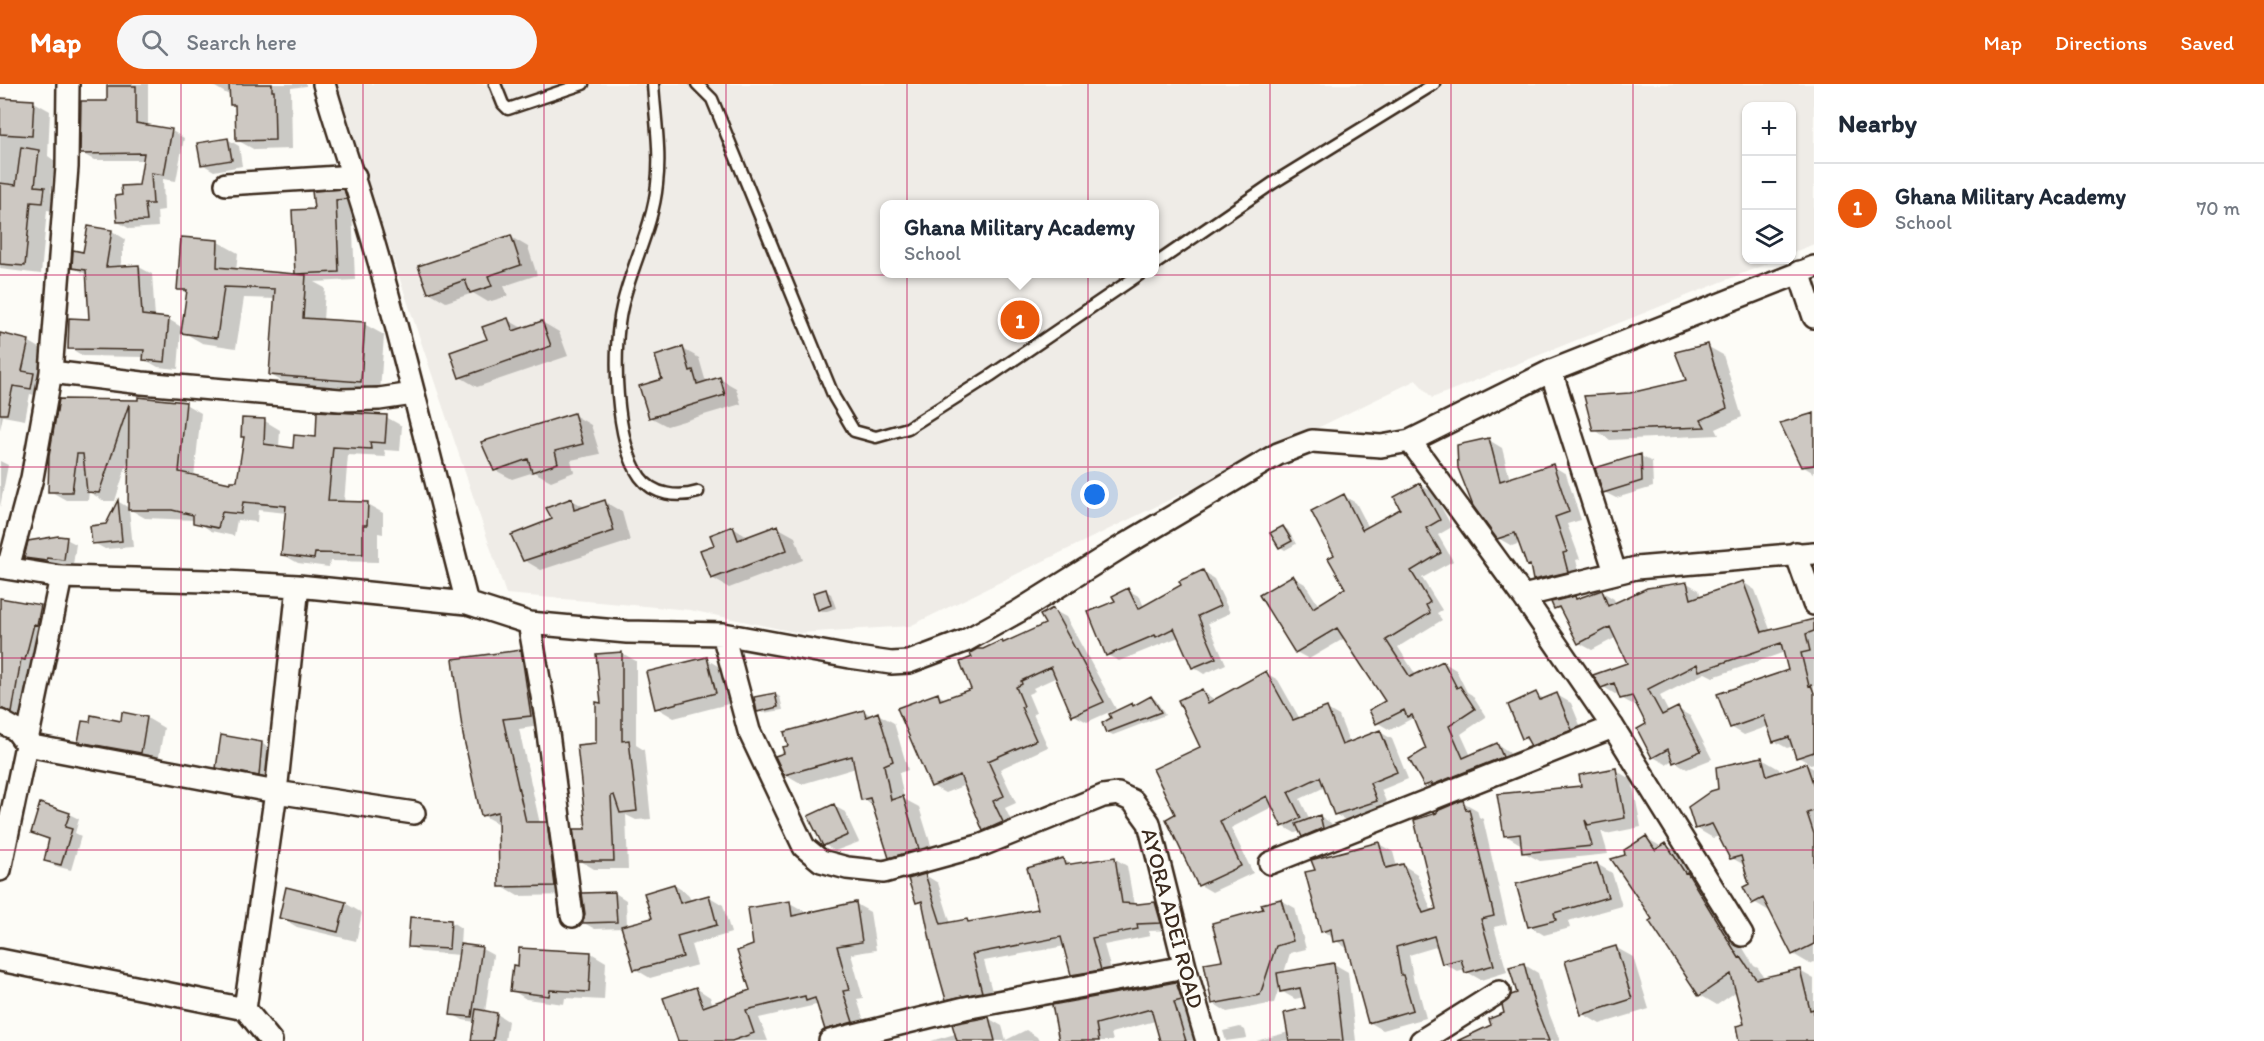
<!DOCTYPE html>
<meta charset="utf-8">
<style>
body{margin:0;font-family:Itim,sans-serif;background:#f6f6f7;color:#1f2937}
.controls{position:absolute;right:18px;top:18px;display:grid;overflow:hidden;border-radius:12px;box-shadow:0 2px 4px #0004}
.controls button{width:54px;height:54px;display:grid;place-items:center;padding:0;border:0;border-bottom:2px solid #e0e1e3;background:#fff;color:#1f2937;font:30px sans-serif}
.you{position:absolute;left:1095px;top:411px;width:21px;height:21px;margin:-15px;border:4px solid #fff;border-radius:50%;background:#1a73e8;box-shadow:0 0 0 9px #1a73e833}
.badge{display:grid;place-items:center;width:39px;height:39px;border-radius:50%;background:#ea580c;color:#fff;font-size:20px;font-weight:700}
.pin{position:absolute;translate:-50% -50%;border:3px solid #fff;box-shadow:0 2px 6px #0006}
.popup{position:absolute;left:880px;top:116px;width:279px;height:78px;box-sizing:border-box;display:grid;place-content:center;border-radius:12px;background:#fff;filter:drop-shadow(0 2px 4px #0005);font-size:20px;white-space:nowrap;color:#747a83}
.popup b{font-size:22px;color:#1f2937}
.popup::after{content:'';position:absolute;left:50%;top:100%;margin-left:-12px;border:12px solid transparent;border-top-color:#fff}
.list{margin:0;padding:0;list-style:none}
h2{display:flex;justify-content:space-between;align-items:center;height:78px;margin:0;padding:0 24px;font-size:26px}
h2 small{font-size:20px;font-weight:400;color:#747a83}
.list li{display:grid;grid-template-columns:39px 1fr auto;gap:18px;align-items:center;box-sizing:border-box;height:90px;padding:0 24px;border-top:2px solid #e0e1e3}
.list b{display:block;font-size:22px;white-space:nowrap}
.list p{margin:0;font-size:20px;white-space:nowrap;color:#747a83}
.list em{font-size:20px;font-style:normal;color:#747a83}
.icon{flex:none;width:33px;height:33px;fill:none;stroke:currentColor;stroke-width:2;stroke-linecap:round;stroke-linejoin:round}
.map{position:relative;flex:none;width:1814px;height:957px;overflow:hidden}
header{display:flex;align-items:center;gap:36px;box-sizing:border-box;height:84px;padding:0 30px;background:#ea580c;color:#fff}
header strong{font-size:28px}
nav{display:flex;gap:33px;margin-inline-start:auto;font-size:21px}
.search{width:420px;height:54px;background:#f6f6f7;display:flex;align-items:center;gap:15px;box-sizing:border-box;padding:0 21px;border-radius:33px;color:#747a83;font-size:22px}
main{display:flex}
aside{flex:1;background:#fff}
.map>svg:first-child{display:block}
.built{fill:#efece7;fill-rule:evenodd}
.shadow{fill:#0003}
.building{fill:#cdc8c2;stroke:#3b2a1e;stroke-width:1.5}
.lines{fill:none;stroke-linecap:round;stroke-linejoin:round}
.service-casing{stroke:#3b2a1e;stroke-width:15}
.minor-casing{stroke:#3b2a1e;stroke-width:26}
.service{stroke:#fdfcf7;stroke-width:10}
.minor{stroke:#fdfcf7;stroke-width:21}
.grid{fill:none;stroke:#c2185b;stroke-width:1.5;stroke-opacity:0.55}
.labels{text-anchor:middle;stroke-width:4.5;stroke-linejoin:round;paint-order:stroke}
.street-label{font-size:22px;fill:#3b2a1e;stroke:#fdfcf7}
</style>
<header>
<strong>Map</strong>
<div class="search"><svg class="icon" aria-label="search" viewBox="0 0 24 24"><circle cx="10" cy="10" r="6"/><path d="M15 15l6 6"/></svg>Search here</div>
<nav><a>Map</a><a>Directions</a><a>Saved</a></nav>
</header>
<main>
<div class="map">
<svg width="1814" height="957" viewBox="0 0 1814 957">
<rect width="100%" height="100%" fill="#fdfcf7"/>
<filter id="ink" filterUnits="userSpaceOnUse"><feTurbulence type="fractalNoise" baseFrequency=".0167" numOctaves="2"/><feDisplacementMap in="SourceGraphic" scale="12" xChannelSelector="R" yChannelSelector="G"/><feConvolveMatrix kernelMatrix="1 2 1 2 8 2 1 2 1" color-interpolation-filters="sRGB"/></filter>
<g filter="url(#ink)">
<path class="built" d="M334 0H1814V160L1792 169V22H1746V176H1776L1432 314 1416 296 910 542 799 549 690 526 506 510ZM885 121H1155V190H885Z"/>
<path class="shadow" d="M109 0H148V43L172 47 184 54 176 97 163 95 164 126 157 127 158 143 130 145 118 138 124 113 140 102 145 76H94L81 69 109 18Z
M210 0H306V2L291 4 292 65 255 66 237 56V23L231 20V9L227 10Z
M0 16 34 18 50 27 48 72 55 77 51 108 60 114 59 128 47 126 41 190 0 185Z
M227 55 239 62 242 82 214 87 202 80Z
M343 107 360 116 362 124 352 125 355 196 314 198 325 204 323 237 364 240 384 251 380 308 290 302 271 291 276 215 244 214 236 264 202 259 181 247 178 285 158 283 144 275V273L83 272 70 264 91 236 87 191 73 183 84 169 112 147 125 155 120 184 139 183 152 190 155 234 168 235 183 244 188 210 179 205 182 155 218 158 238 169 236 187 302 193 296 189 315 126Z
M511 153 528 163 537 191 504 202 508 212 488 218 473 209 446 218 429 208Z
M508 236 524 245 542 238 559 248 568 272 477 303 460 293Z
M0 251 28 257 45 267 48 314 30 310 25 336 3 332 0 346Z
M1707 262 1723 271 1742 333 1716 345 1719 351 1610 356 1595 346 1630 310 1688 297Z
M683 265 699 274 705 295 710 298 720 295 736 304 741 320 667 342 650 333 664 296Z
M60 317 185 320 201 329 194 393 231 401 238 399 265 337 280 346 279 363 294 366 317 355 386 333 402 342 400 367 384 366 386 373 348 371 344 419 367 420 383 429V450L378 449V478L330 477 329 483 298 479 282 470 287 429 258 426 257 438 237 436 234 452 211 447 195 436 145 434 129 425 133 463 105 465 94 459 107 441 119 418 129 424V373L115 417H104L89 408 88 416H66L50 407Z
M1814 330V389L1802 382Z
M574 331 591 341 600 370 571 376 574 388 551 397 534 388 512 395 495 386Z
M1489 356 1502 364 1510 396 1553 382 1566 390 1581 436 1567 440 1580 475 1576 476 1581 495 1548 502 1535 495 1532 483 1529 481 1520 459 1512 462 1498 454Z
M1641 372 1652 378 1653 403 1616 414 1604 408 1597 385Z
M0 377 8 381 0 423Z
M1420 401 1433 408 1452 443 1438 451 1453 477 1422 494 1442 526 1437 529 1442 536 1398 563 1416 591 1443 578 1456 586 1467 608 1472 611 1486 633 1461 650 1471 672 1497 660 1509 668 1515 680 1438 708 1425 701 1428 665 1416 636 1413 634 1390 646 1378 639 1387 618 1345 554 1309 575 1296 568 1293 493 1305 500 1319 522 1347 504 1336 472 1344 412 1356 419 1369 444 1402 425Z
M572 416 586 424 605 418 622 428 630 457 541 486 524 476 554 436Z
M777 443 795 453 803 476 729 504 712 494 716 461 733 444 749 454Z
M1283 443 1288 446 1296 460 1285 466 1280 463Z
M66 455 76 460 73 481 57 479 56 482 35 479 26 473Z
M1203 488 1214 495 1230 529 1208 539 1226 580 1204 590 1193 583 1179 553 1119 577 1107 571 1117 518 1128 506 1140 513 1144 523Z
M1743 498 1755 506 1771 548 1814 536V679L1807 681 1814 685V878L1810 880 1793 870 1771 828 1754 818 1746 782 1732 774 1720 752 1713 754 1696 744 1720 706 1762 675 1779 685 1780 689 1809 679 1798 673 1794 662 1787 664 1774 657 1769 642 1744 651 1731 643 1790 587 1785 568 1713 593 1705 589 1660 612 1669 629 1678 625 1690 632 1712 675 1687 685 1673 676 1666 680 1653 673 1648 641 1638 620 1634 621 1621 614 1619 609 1615 610 1602 602 1629 580 1617 553 1592 566 1579 559 1564 529 1555 523 1575 514 1578 515 1601 507 1614 515 1616 520 1687 499 1699 506 1701 513Z
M826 507 831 510 836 524 824 528 819 525Z
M0 516 40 523 52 530 25 633 9 630 0 625Z
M1053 526 1066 533 1116 625 1087 638 1074 631 1057 593 1033 604 1035 607 1028 610 1036 629 1033 630 1048 663 1000 685 1016 719 1005 724 1015 745 997 753 984 746 965 701 945 709 932 702 938 611 946 615 973 605 974 573 1002 558 1005 560 1047 541Z
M521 568 538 578 547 641 519 645 540 740H546L564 750 572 811 518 812 501 802 500 741 482 731 465 650Z
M622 569 636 577V661L644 666 651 735 636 736 626 731 628 785H594L579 776 587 746 603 620 598 572Z
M706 575 723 585 732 619 674 634 657 624Z
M1266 589 1278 596 1300 635 1327 625 1339 632 1350 660 1380 648 1392 655 1408 695 1381 706 1389 724 1347 737 1335 730 1325 703 1300 715 1310 736 1320 732 1331 739 1334 750 1314 758 1303 752 1301 747 1295 749 1283 742 1274 722 1231 744 1253 789 1212 808 1200 801 1177 731 1202 664V607L1215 616Z
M775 610 780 613 783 626 763 629 758 627Z
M1536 610 1546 616 1557 611 1571 619 1585 653 1547 669 1523 654Z
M1151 613 1156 616 1165 631 1113 651 1107 648 1132 621 1135 622Z
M864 627 872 632 878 630 894 639 908 686 899 689 904 715 919 723 935 774 906 782 890 772 874 722 862 715 856 684 802 700 785 690Z
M123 630 147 634 164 644 158 678 97 667 80 657 122 638Z
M261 659 273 666 270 697 229 689 218 683Z
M1615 686 1632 696 1641 743 1606 750 1601 747 1608 770 1540 777 1523 768 1522 761 1505 751Z
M1463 718 1477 726 1479 733 1483 735 1507 840 1494 843 1507 888 1481 896 1467 888 1466 885 1457 887 1443 879 1439 862 1409 871 1414 899 1417 900 1426 934 1383 946 1369 938 1349 866 1323 847 1379 760 1393 768 1397 783 1403 781 1417 790 1432 828 1437 826 1439 730Z
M834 722 845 728 859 758 835 767 823 760Z
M69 730 79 735 75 749 81 752 71 786 55 782 45 777 50 757 33 749Z
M1646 754 1662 763 1666 761 1683 771 1704 800 1754 882 1758 884 1765 895 1800 887 1814 895V957H1741L1746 941 1737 907 1717 921 1700 911 1654 835 1626 773Z
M1114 774 1127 782 1134 821 1155 819 1168 827 1173 846 1149 847 1150 852 1104 861 1113 893 1085 898 1072 890 1065 862 984 877 994 915 960 922 947 915 925 822 917 818 925 791 938 799 951 840 967 836 971 839 1040 826 1063 775 1072 781Z
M1597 780 1612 789 1622 822 1568 837 1570 844 1544 851 1529 842Z
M674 801 688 810 691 817 708 812 723 821 731 849 691 861 697 881 650 894 635 885 623 844 595 845 584 839 615 809 626 816 627 842 654 835Z
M1281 816 1295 824 1306 865 1290 869 1284 889 1334 880 1348 888 1356 957H1256L1289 948 1306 925 1304 913 1295 915 1281 907 1280 901 1274 919 1227 928 1213 919 1224 877 1264 826Z
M345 819 362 829 356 857 297 843 280 833Z
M790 819 804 827 805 831 856 820 870 828 876 866 851 870 863 914 857 915 867 946 841 953 826 944 819 923 816 921 759 934 768 957H679L696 904 710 913 713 921 752 907 755 862Z
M450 837 461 844 460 862 482 865 493 871 485 928 497 930 508 937 505 957H472L475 938 463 936 452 930 460 871 421 868 410 862Z
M1615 863 1633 873 1649 925 1600 940 1583 930Z
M591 869 606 878 604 916 565 914 564 920 526 915 512 906Z
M1523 880 1538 889 1549 929 1560 957H1460L1493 942 1506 930 1519 910Z
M1176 899 1192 908 1198 957H1169L1155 937 1111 949 1113 957H1061Z
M988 934 1002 942 1006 956 1026 946 1037 953 1039 957H931L955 950Z
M1240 943 1245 946 1247 954 1226 957 1223 947Z"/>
<path class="building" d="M229 0H272V7H274L275 56 236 57 235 21H230Z
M107 2H136V39L172 45 164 91 151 89 153 120H145L147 137 117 138 115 112 122 111 121 102 139 101 144 69 80 70 81 17H107Z
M0 14 34 16 32 52 0 50Z
M228 54 232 76 201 81 197 59Z
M21 63 39 66 35 102 45 103 43 119 31 118 25 182 0 180V99L16 101Z
M344 105 347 115 336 116 339 188 295 190 292 126 314 125 312 107Z
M88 142 112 146 106 183 139 181 142 231 169 234 165 278 143 276 144 266 68 265 69 234 89 235 86 186 72 184 73 166 83 168Z
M511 151 521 181 488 192 492 202 470 209 465 196 428 209 418 182Z
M181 153 218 156 217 183 306 191 303 234 365 238 361 298 269 291 275 205 224 203 217 254 181 249 187 206H177Z
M508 234 513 247 542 237 551 262 459 294 450 268 487 255 482 243Z
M0 249 29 256 22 287 34 289 31 305 13 302 7 330H0Z
M1708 260 1727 324 1701 336 1705 343 1593 347 1584 312 1630 309 1686 296 1675 268Z
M683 263 690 287 693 286 697 300 720 293 725 311 649 334 639 302 662 295 655 272Z
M138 313 186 318 179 388 230 399V397H237L244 353H241L242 334 265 335 264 360 293 364 294 351 316 353 317 327 387 331 385 359 370 358 371 365 333 363 328 417 368 418 367 441H363V470L315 469 314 475 281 471 286 422 243 418 241 430 222 428 218 444 193 439V431L172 426H128L129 320 99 409 87 408 83 370H77L72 408H48L49 372 59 315 138 316Z
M574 329 583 360 555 367 558 379 532 388 528 375 494 387 481 358Z
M1814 329V381L1801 383 1780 339Z
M1489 354 1500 397 1553 380 1569 428 1555 433 1567 468 1563 469 1568 488 1533 496 1530 481 1527 482 1515 449 1497 455 1473 422 1458 384 1457 361Z
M1641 370 1642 397 1603 409 1595 384Z
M1420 399 1440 436 1426 444 1441 469 1411 487 1430 518 1426 521 1430 529 1386 556 1410 593 1443 577 1457 604 1460 602 1475 625 1449 642 1463 674 1497 659 1503 673 1432 701V699L1424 702 1409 675 1426 665 1412 631 1407 633 1404 626 1376 640 1369 626 1385 617 1337 544 1295 569 1259 511 1293 491 1313 524 1345 504 1328 474 1334 471 1311 427 1344 410 1362 446 1400 425 1394 413Z
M572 414 574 426 605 416 614 447 523 477 511 451 552 435 546 424Z
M118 416 122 457 92 460 90 442 106 440Z
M778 441 787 466 711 495 700 466 714 461 710 451 733 442 738 456Z
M1283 442 1292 457 1279 464 1270 449Z
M58 452 67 453 64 476 47 474V477L24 474 28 457Z
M1203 486 1220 522 1198 532 1216 574 1192 584 1174 544 1156 553 1155 551 1106 572 1088 528 1115 517 1112 512 1128 504 1138 525 1181 501 1179 497Z
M1743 497 1762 548 1814 535V547L1806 550 1810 567 1801 569 1809 602 1811 601 1814 609V668L1796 674 1789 653 1773 658 1764 632 1730 644 1717 610 1788 586 1781 559 1699 587 1697 580 1648 605 1662 631 1678 623 1701 667 1673 679 1668 665 1652 674 1637 645 1646 640 1632 612 1620 615 1614 599 1601 604 1593 591 1627 579 1610 543 1578 560 1559 523 1554 525 1551 518 1575 512 1576 515 1602 506 1608 522 1647 504 1687 498 1691 515Z
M826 505 831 521 818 526 813 509Z
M0 514 41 521 37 541 34 540 25 576 21 575 12 629 0 624Z
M1053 524 1104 618 1072 632 1051 583 1021 597 1022 600 1016 603 1024 622 1021 623 1036 656 988 677 1004 712 993 717 1003 738 983 747 960 691 931 703 897 624 938 609 940 616 971 605 960 578 972 573 970 569 977 565H983L1002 556 1003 559 1045 540 1040 531Z
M521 566 531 632 503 635 526 738H547L555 802 499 803 498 728 481 732 463 651 453 575Z
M622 568V657L629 656 637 727 620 729 614 711 611 712 614 777H578L573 745H586L577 661 596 659V618L601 619 596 570Z
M707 573 716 609 655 625 646 588Z
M1266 587 1293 636 1327 623 1342 661 1380 646 1397 688 1370 699 1377 717 1334 731 1320 693 1288 708 1301 734 1282 743 1267 712 1220 737 1241 782 1198 802 1166 735 1175 730 1153 685 1200 663 1178 616 1202 605 1208 619Z
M1536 608 1540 616 1557 609 1572 646 1531 662 1526 653 1522 655 1508 621Z
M775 609 778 623 757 628 754 613Z
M1151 612 1161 628 1106 649 1102 639 1111 634 1109 630 1132 619 1133 622Z
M864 626 866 633 878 628 893 677 884 681 891 716 903 712 919 765 889 774 870 714 861 716 852 672 784 691 775 672 784 669 782 663 788 662 784 648Z
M122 628 147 633 141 669 78 658 82 637 90 638 91 631 121 637Z
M221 651 262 658 259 692 216 684Z
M1762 673 1767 692 1806 679 1814 702V727L1807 729 1814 750V860L1792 871 1763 814 1752 820 1743 803 1749 800 1741 772 1730 775 1712 740 1695 745 1688 723 1711 707 1718 705 1716 683Z
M1616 684 1625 734 1588 741 1585 736 1592 762 1522 769 1520 750 1504 752 1497 710 1581 702 1579 691Z
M1463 716 1466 726 1469 725 1494 832 1481 835 1494 881 1465 889 1461 875 1442 880 1434 852 1396 863 1401 891H1403L1413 926 1368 939 1345 856 1333 858 1331 845 1321 848 1305 788 1315 786 1311 776 1379 758 1386 784 1403 780 1423 829 1436 825 1414 736 1437 729V727Z
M40 719 70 729 65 743 72 745 61 781 44 777 49 755 31 749Z
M834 720 848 751 823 762 808 732Z
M1320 731 1323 744 1302 753 1296 740Z
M1646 752 1655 766 1666 759 1685 789 1687 788 1739 874 1741 873 1756 895 1800 885 1810 926 1814 925V957H1739L1736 942 1744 940 1731 890 1699 912 1649 837 1652 835 1611 775 1625 771 1624 766Z
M1115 773 1122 819 1138 820 1155 818 1161 839 1137 840 1138 845 1092 854 1101 886 1071 891 1061 853 972 870 982 908 946 916 933 870 922 817 916 819 908 795 925 790 941 840 967 835 968 838 1038 825 1027 784 1063 774 1065 781Z
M1597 779 1608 813 1554 829 1556 836 1528 843 1516 800Z
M674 800 680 819 709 811 717 841 677 852 683 873 634 886 621 842 652 834 644 809Z
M286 803 346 818 338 848 279 834Z
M615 808 617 838 582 839 585 830 582 809Z
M1281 815 1293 857 1276 862 1260 911 1212 920 1204 879 1222 876 1212 839 1263 825 1261 820Z
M790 817 792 832 856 818 862 858 837 862 849 906 843 907 853 938 825 946 815 914 806 917 805 912 746 926 754 949 732 957H678L663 914 696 903 703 923 750 906 737 867 753 861 748 824Z
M410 833 451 836 449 865 408 863Z
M460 860 482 863 472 933 450 931Z
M1616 862 1632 915 1581 931 1565 877Z
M519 864 591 868 589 908 550 906 549 912 510 907 513 881 518 882Z
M1334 879 1343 957H1289L1284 929 1305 924 1300 904 1280 908 1277 889Z
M1524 879 1534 919 1549 957H1457L1491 941 1489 935 1504 929 1502 921 1511 911 1517 909 1509 883Z
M1176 898 1182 916 1174 918 1186 957H1160L1151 925 1096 940 1099 957H1059L1052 921Z
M476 925 497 929 493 957H471Z
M989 933 995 957H957L952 940Z"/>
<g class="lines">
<g class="service-casing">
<path id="service" d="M495 0 503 20 508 25 583 0
M653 0C655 33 661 68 657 100 653 143 631 182 622 223 612 265 615 357 640 393 653 411 678 414 698 408
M697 0 712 15 834 313 854 347 876 353 908 344 990 292 1140 190
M1155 180 1273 99 1434 0"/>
</g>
<g class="minor-casing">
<path id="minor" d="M324 0C343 66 367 130 384 196 413 303 439 411 467 519
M226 100 355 92
M1799 188 1814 233
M1551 287 1615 488
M51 288 142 299 340 316 379 315 413 310
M1410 357 1523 512 1613 643 1742 851
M1796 469 1814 520
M0 483 61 493 207 497 298 502 467 519 529 539 627 548 723 550 850 573 891 579 909 578 965 557 1019 527 1126 460 1278 370 1312 357 1381 362 1410 357 1551 287 1814 183
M8 484 32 394 51 288 67 83 68 0
M1523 512 1636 484 1814 469
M529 539 546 634 572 832
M723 550 749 647 804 763 821 777 847 784 884 788 982 761 1103 712 1118 710 1133 717 1149 739 1185 883 1207 957
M0 637 16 646 27 661 276 708 414 729
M1270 779 1613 643
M0 786 61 493
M0 876 245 925 271 957
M245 925 276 708 298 502
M830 957 965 924 1185 883
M1421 957 1499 908"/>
</g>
<use href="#service" class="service"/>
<use href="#minor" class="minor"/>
</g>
</g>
<path class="grid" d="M181 0V957M363 0V957M544 0V957M726 0V957M907 0V957M1088 0V957M1270 0V957M1451 0V957M1633 0V957M0 191H1814M0 383H1814M0 574H1814M0 766H1814"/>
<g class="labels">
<g class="street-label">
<text transform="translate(1173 834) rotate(75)" y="8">AYORA ADEI ROAD</text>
</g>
</g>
</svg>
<div class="controls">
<button>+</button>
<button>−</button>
<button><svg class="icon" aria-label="layers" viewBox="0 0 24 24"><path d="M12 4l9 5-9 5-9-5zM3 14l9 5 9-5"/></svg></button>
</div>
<div class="you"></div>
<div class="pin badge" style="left:1020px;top:236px">1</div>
<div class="popup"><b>Ghana Military Academy</b>School</div>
</div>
<aside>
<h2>Nearby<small></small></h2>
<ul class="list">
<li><span class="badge">1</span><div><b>Ghana Military Academy</b><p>School</p></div><em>70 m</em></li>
</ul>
</aside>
</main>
